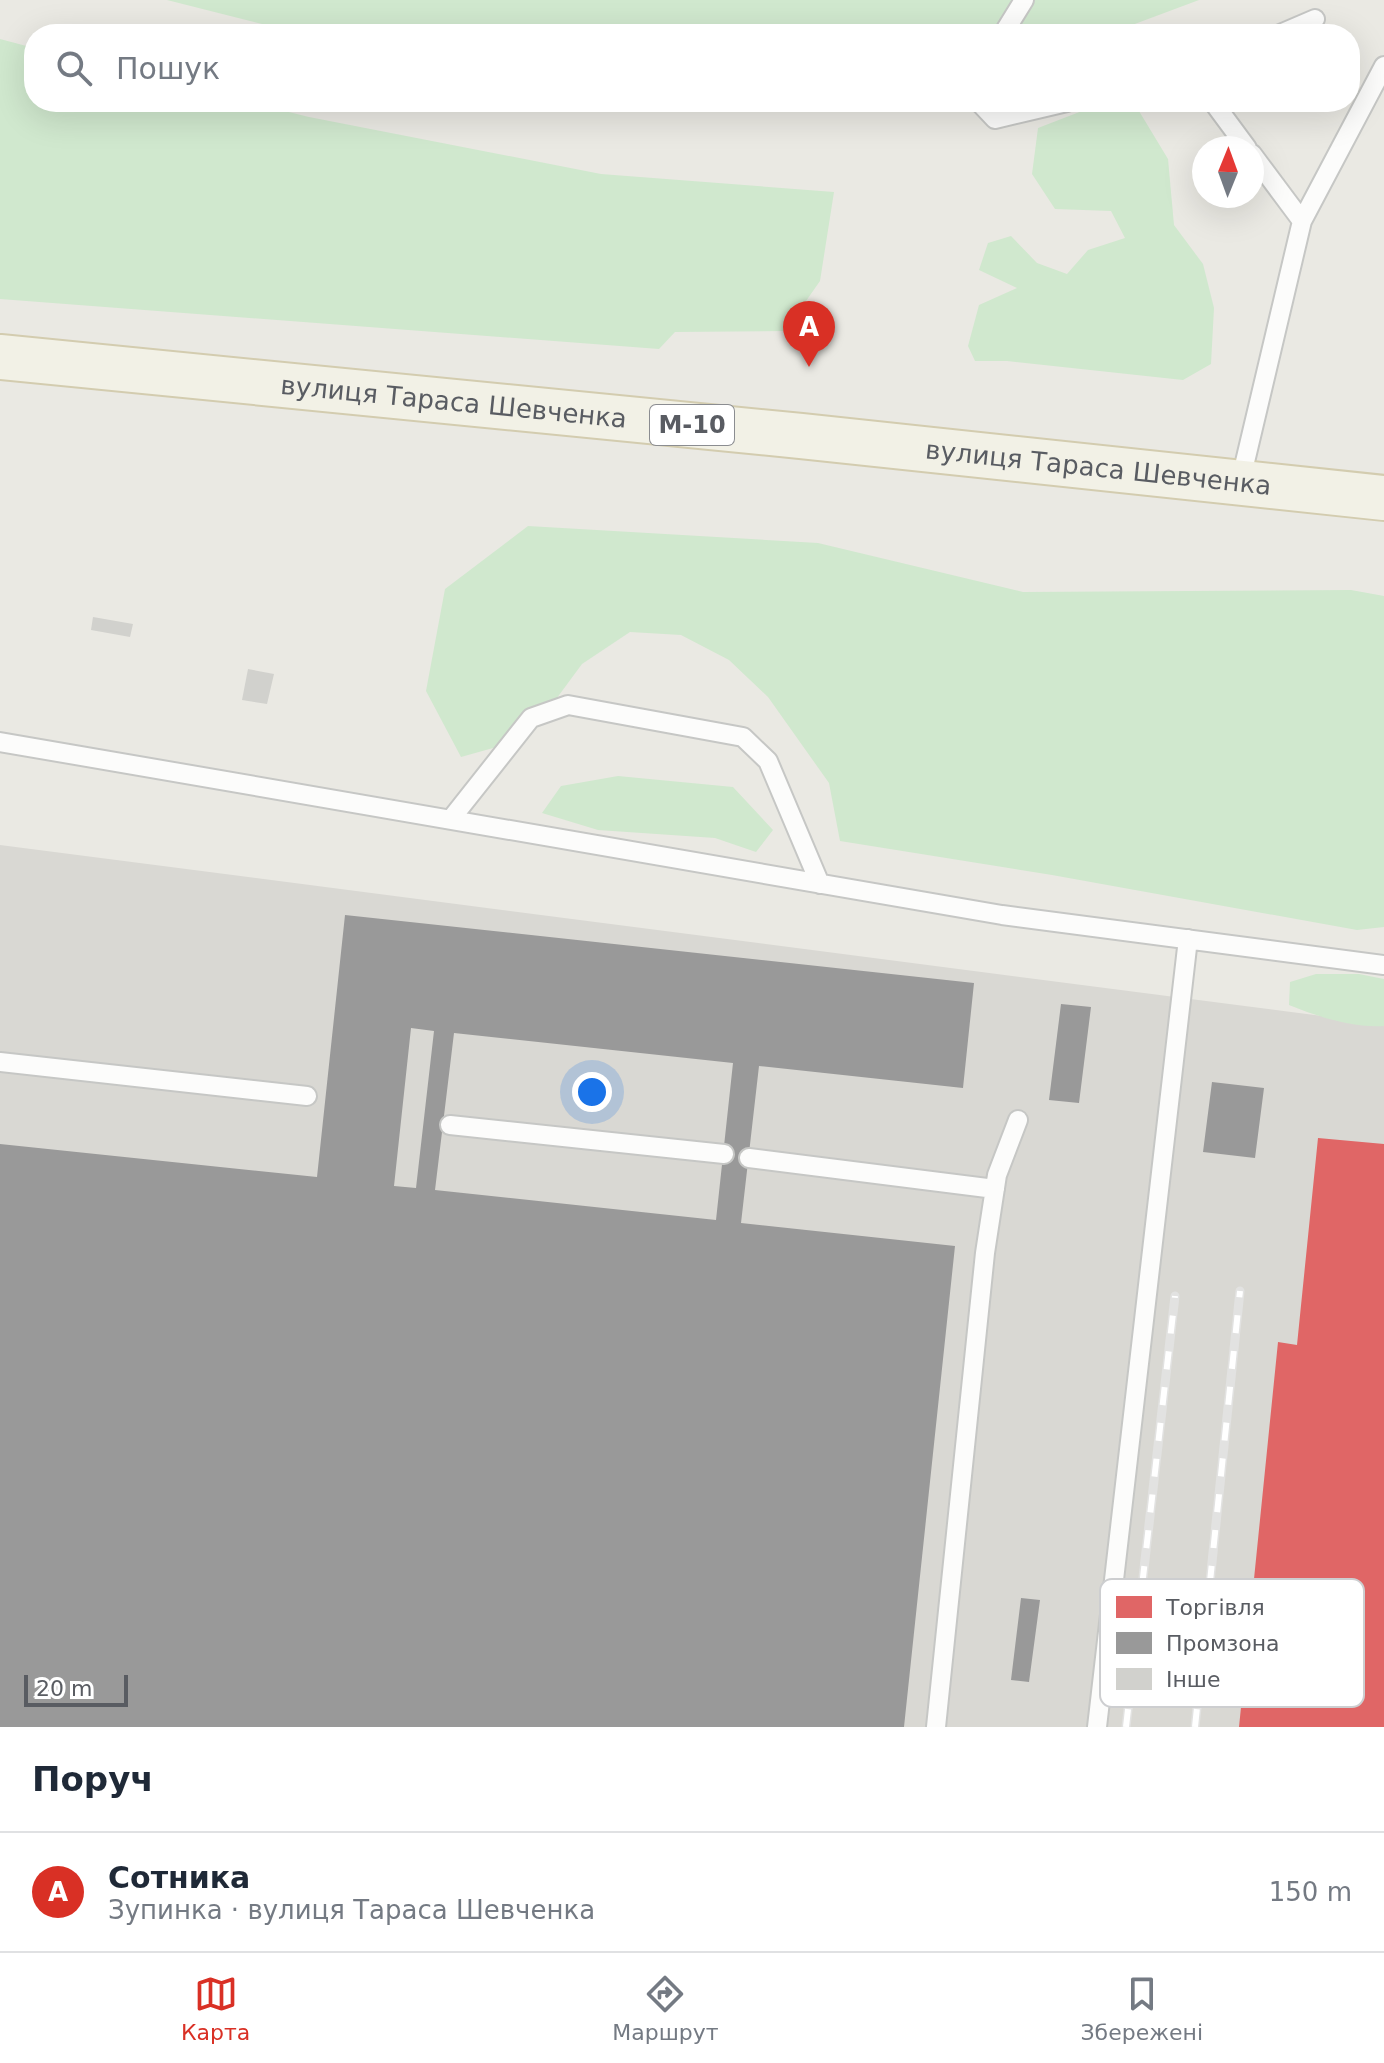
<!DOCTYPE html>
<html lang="uk">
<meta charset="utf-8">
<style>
body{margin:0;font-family:"DejaVu Sans",sans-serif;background:#f6f6f7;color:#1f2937}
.compass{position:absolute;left:1192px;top:136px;width:72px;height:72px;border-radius:50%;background:#fff;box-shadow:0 8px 32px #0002;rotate:1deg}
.scale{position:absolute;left:24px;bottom:20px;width:104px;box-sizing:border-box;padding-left:8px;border:4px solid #595c62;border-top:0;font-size:22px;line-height:28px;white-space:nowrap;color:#595c62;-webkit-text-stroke:6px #fff;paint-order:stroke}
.you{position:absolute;left:592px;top:1092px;width:28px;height:28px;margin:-20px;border:6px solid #fff;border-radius:50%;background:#1a73e8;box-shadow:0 0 0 12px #1a73e833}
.badge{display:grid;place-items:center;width:52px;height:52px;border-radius:50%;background:#d93025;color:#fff;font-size:26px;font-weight:700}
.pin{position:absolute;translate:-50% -66px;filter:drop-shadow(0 2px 4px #0008)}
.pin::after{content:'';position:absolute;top:42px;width:28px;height:24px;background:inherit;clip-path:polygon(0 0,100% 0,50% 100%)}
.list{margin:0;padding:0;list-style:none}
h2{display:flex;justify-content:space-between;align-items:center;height:104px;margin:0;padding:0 32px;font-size:34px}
h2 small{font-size:26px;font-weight:400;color:#747a83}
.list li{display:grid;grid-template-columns:52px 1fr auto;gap:24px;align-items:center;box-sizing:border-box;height:120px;padding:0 32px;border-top:2px solid #e0e1e3}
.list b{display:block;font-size:30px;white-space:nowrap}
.list p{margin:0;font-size:26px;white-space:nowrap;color:#747a83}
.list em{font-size:26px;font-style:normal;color:#747a83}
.icon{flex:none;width:44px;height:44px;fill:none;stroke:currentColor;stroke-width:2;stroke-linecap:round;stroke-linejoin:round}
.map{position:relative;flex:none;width:1384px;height:1727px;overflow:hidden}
.search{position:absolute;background:#fff;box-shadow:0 8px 32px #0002;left:24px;right:24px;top:24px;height:88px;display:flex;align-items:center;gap:20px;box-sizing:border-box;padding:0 28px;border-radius:32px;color:#747a83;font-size:30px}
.sheet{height:224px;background:#fff}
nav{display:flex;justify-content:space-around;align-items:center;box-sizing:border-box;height:112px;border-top:2px solid #e0e1e3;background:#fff;font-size:22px;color:#747a83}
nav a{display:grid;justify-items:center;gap:4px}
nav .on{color:#d93025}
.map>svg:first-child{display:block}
.industrial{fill:#d9d8d3}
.green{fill:#d0e8ce}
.shops{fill:#e06666}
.industry{fill:#999;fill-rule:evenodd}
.building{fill:#d1d1cd}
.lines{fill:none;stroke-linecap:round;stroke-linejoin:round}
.lane-casing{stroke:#c6c7c5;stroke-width:22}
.primary-casing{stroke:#d3ccaf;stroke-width:48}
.lane{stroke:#fcfcfb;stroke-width:18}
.primary{stroke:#f2f1e6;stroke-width:44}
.rail-casing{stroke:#e2e2e1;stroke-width:9}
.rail{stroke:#fff;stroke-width:6;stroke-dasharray:18;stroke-linecap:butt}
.labels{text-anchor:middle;stroke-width:8;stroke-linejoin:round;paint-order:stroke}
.shield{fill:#fff;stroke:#8b8d91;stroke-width:2}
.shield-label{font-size:24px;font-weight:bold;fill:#595c62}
.street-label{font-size:26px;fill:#595c62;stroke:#fff}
.key{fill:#fff;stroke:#cdced0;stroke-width:2}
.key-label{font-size:22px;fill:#595c62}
</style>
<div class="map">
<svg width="1384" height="1727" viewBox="0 0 1384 1727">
<rect width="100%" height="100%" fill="#eae9e3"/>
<path class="industrial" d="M0 845 1384 1024V1727H0Z"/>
<path class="green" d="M167 0H1199L1108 34H302Z
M0 39 34 48V102H249L309 117 601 174 834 192 820 281 785 331 675 332 659 349 0 299Z
M1095 106 1139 111 1168 159 1174 225 1203 264 1214 308 1211 364 1183 380 1007 361H975L968 346 979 305 1017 288 979 270 988 243 1011 236 1037 263 1067 274 1088 250 1125 238 1111 211 1055 209 1032 174 1038 128Z
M528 526 818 543 1023 592 1351 590 1384 596V927L1357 930 1052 875 840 841 829 783 768 697 729 660 681 635 630 632 582 664 551 706 511 743 461 757 426 691 445 589Z
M618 776 733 787 773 830 756 852 715 838 598 830 542 813 561 786Z
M1316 974H1359L1384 979V1026C1352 1028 1319 1017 1289 1005L1290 982Z"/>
<path class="shops" d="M1318 1138 1384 1144V1727H1239L1278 1342 1297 1345Z"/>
<path class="industry" d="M345 915 974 983 963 1088 759 1066 741 1223 955 1246 904 1727H0V1144L317 1177ZM411 1028 434 1031 416 1188 394 1186ZM454 1033 733 1063 716 1220 435 1190Z
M1061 1004 1091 1007 1079 1103 1049 1100Z
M1212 1082 1264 1088 1255 1158 1203 1152Z
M1021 1598 1040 1600 1029 1682 1011 1680Z"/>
<path class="building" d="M93 617 133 624 130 637 91 630Z
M248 669 274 674 267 704 242 700Z"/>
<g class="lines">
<g class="lane-casing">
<path id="lane" d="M1003 34 1024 0
M1280 34 1315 19
M979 102 995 119 1067 102
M1213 102 1247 148
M1252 154 1302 221
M1240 483 1302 221 1384 66
M0 742 1002 915 1384 965
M451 819 531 718 568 705 743 737 768 761 820 884
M0 1062 307 1096
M450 1125 724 1154
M749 1158 995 1189
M936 1727 985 1253 997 1175 1018 1120
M1097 1727 1188 939"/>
</g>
<g class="primary-casing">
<g id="primary">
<path id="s1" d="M0 357 801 436 1384 498"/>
</g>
</g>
<use href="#lane" class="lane"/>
<use href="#primary" class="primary"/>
<g class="rail-casing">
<path id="rail" d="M1126 1727 1175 1296
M1195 1727 1240 1291"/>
</g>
<use href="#rail" class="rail"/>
</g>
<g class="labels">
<rect class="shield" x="650" y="405" width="84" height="40" rx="6"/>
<g class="shield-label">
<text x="692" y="433">М-10</text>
</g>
<g class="street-label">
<text dy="9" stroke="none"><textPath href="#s1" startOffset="456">вулиця Тараса Шевченка</textPath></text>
<text dy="9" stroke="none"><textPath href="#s1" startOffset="1104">вулиця Тараса Шевченка</textPath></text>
</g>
</g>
<rect x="1100" y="1579" width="264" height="128" rx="12" class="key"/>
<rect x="1116" y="1596" width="36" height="22" fill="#e06666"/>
<rect x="1116" y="1632" width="36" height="22" fill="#999"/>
<rect x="1116" y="1668" width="36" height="22" fill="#d1d1cd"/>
<g class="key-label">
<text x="1166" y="1615">Торгівля</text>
<text x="1166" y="1651">Промзона</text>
<text x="1166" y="1687">Інше</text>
</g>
</svg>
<svg class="compass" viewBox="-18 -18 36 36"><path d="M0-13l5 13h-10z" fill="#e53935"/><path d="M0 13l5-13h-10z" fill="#747a83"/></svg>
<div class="scale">20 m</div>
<div class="you"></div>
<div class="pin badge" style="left:809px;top:367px">A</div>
<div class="search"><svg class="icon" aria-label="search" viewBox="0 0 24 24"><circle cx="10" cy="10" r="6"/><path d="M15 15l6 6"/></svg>Пошук</div>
</div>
<section class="sheet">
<h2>Поруч<small></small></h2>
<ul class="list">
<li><span class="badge">A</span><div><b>Сотника</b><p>Зупинка · вулиця Тараса Шевченка</p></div><em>150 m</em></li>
</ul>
</section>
<nav>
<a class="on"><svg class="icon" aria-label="map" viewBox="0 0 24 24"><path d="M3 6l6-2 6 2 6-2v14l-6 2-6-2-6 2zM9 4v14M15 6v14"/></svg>Карта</a>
<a><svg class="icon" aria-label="directions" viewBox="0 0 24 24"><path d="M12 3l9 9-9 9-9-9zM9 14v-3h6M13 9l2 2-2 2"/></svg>Маршрут</a>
<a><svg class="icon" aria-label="saved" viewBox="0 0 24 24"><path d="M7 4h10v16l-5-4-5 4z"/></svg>Збережені</a>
</nav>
